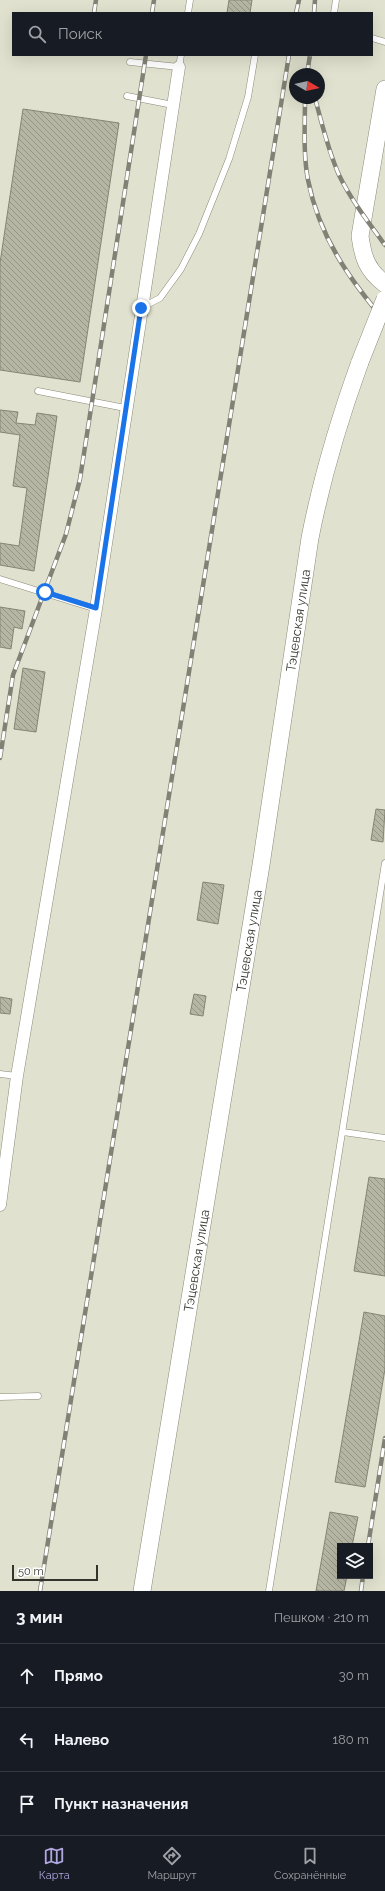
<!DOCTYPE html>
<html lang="ru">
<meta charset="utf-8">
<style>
body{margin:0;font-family:Raleway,sans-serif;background:#242831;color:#f1f3f6}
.controls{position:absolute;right:12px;bottom:12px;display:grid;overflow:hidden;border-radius:0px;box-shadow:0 4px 16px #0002}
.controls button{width:36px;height:36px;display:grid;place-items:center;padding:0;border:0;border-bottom:1px solid #363941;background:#171b24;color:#f1f3f6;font:20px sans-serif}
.compass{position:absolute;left:289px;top:68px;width:36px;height:36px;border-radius:50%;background:#171b24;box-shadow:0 4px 16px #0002;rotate:99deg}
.scale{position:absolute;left:12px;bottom:10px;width:86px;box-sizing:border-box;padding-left:4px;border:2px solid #34342d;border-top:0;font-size:11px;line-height:14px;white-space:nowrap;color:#34342d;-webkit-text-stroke:3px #fff;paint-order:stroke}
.stop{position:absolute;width:12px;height:12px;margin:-9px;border:3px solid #1a73e8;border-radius:50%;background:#fff}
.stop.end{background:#1a73e8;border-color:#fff;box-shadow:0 1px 4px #0008}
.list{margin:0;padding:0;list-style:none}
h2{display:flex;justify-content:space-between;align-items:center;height:52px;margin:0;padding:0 16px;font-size:17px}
h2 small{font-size:13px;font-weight:400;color:#9ea1a6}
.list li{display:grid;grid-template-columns:26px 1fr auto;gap:12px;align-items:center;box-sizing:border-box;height:64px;padding:0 16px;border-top:1px solid #363941}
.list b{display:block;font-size:15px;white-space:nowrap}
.list em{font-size:13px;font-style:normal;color:#9ea1a6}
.icon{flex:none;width:22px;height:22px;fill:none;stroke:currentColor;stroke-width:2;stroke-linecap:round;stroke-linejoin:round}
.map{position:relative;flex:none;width:385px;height:1591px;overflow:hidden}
.search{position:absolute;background:#171b24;box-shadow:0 4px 16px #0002;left:12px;right:12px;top:12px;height:44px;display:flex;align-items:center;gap:10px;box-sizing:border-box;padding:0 14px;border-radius:0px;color:#9ea1a6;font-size:15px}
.sheet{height:244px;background:#171b24}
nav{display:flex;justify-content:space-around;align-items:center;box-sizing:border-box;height:56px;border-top:1px solid #363941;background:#171b24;font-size:11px;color:#9ea1a6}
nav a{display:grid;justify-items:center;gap:2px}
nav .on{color:#b0a7e0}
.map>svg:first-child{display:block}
.building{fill:url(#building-back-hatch);stroke:#858574}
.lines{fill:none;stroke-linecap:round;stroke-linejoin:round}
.lane-casing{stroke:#8a8978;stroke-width:7}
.street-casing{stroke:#8a8978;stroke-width:13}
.secondary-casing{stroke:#8a8978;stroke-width:18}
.lane{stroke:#fff;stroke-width:6}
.street{stroke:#fff;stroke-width:12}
.secondary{stroke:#fff;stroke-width:17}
.rail-casing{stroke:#818175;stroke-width:4.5}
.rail{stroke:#fff;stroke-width:3;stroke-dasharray:9;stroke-linecap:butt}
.secondary-bridge-casing{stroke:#8a8978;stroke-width:18;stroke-linecap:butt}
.secondary-bridge{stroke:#fff;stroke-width:17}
.route{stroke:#1a73e8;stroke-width:5}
.labels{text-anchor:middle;stroke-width:4;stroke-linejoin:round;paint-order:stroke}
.street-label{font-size:13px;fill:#34342d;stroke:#fff}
</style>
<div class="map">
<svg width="385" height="1591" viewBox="0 0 385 1591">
<defs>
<pattern id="building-back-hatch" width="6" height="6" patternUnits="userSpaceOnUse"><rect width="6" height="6" fill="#b6b6a4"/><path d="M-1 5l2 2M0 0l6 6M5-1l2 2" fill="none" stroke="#959586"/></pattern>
</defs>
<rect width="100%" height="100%" fill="#e1e1cf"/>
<path class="building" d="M229 0H252L250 13H227Z
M23 109 119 123 80 382 0 370V263Z
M0 410 18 412 16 423 35 425 37 413 57 416 34 571 0 565V543L19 546 27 488 13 486 20 435 0 432Z
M0 607 25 611 22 629 14 627 11 649 0 647Z
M23 668 45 672 36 732 14 729Z
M376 809 385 810 383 842 371 840Z
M203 882 224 885 218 924 197 920Z
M194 994 206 996 203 1016 190 1014Z
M0 997 12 999 10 1014 0 1013Z
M369 1177 385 1179V1276L354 1271Z
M364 1312 385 1316V1369L365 1487 335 1482Z
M330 1512 358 1517 352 1546H340V1576H347L344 1591H316Z"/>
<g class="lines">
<g class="lane-casing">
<path id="lane" d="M188 13 190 0
M334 13 336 0
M372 38 385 42
M130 62 179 67 181 55
M127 96 173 105
M143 307 160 298 181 269 199 234 229 159 248 97 255 55
M38 391 125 408
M0 579 96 609
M0 1074 17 1076
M343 1132 385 1138
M0 1397 38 1396
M269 1591 385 863"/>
</g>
<g class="street-casing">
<path id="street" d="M0 1205 17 1076 96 609 179 67"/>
</g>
<g class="secondary-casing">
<g id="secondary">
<path d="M385 89 360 236C363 258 367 270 385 284"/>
<path id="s1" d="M142 1591 261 865 310 538C322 477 339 420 360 362"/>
</g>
</g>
<use href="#lane" class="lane"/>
<use href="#street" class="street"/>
<use href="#secondary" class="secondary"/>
<g class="rail-casing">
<path id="rail" d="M94 13 96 0
M152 13 154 0
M296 13 299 0
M314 13 315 0
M307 74 310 55
M305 98C305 125 303 154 308 180 319 236 349 279 385 321
M315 98C322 124 328 150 339 175 351 200 369 223 385 245
M0 758 13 675 66 534 80 479 146 55
M368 1546 385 1438
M40 1591 289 55
M361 1591 363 1576"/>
</g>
<use href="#rail" class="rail"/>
<g class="secondary-bridge-casing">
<path id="secondary-bridge" d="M360 362 385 299"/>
</g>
<use href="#secondary-bridge" class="secondary-bridge"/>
</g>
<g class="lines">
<path class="route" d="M45 592 96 608 141 308"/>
</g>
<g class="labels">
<g class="street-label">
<text dy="5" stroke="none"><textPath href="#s1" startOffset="983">Тэцевская улица</textPath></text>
<text dy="5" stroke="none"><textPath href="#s1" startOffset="659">Тэцевская улица</textPath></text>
<text dy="5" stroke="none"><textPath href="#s1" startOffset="335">Тэцевская улица</textPath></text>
</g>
</g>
</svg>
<div class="controls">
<button><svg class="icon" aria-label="layers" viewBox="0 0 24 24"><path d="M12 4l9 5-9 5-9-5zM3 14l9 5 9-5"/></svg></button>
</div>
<svg class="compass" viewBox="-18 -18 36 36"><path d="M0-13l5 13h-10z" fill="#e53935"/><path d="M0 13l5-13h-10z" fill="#9ea1a6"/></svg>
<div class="scale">50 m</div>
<div class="stop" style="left:45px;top:592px"></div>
<div class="stop end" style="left:141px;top:308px"></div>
<div class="search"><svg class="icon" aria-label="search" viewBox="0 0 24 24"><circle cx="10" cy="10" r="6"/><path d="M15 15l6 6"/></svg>Поиск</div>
</div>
<section class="sheet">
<h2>3 мин<small>Пешком · 210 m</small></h2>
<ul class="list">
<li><svg class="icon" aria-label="ahead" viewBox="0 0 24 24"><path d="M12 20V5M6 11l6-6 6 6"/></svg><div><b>Прямо</b></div><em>30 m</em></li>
<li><svg class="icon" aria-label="left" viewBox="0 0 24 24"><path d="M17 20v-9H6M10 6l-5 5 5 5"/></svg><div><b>Налево</b></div><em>180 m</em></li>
<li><svg class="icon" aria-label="arrive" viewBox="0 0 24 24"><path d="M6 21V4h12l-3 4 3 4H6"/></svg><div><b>Пункт назначения</b></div></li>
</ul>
</section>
<nav>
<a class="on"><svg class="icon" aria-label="map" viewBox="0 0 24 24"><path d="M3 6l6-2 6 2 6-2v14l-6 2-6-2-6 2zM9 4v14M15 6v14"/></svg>Карта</a>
<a><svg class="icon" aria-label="directions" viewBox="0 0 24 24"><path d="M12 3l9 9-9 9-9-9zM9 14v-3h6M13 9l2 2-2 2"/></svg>Маршрут</a>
<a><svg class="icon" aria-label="saved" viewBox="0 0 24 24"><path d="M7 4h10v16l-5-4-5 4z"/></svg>Сохранённые</a>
</nav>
